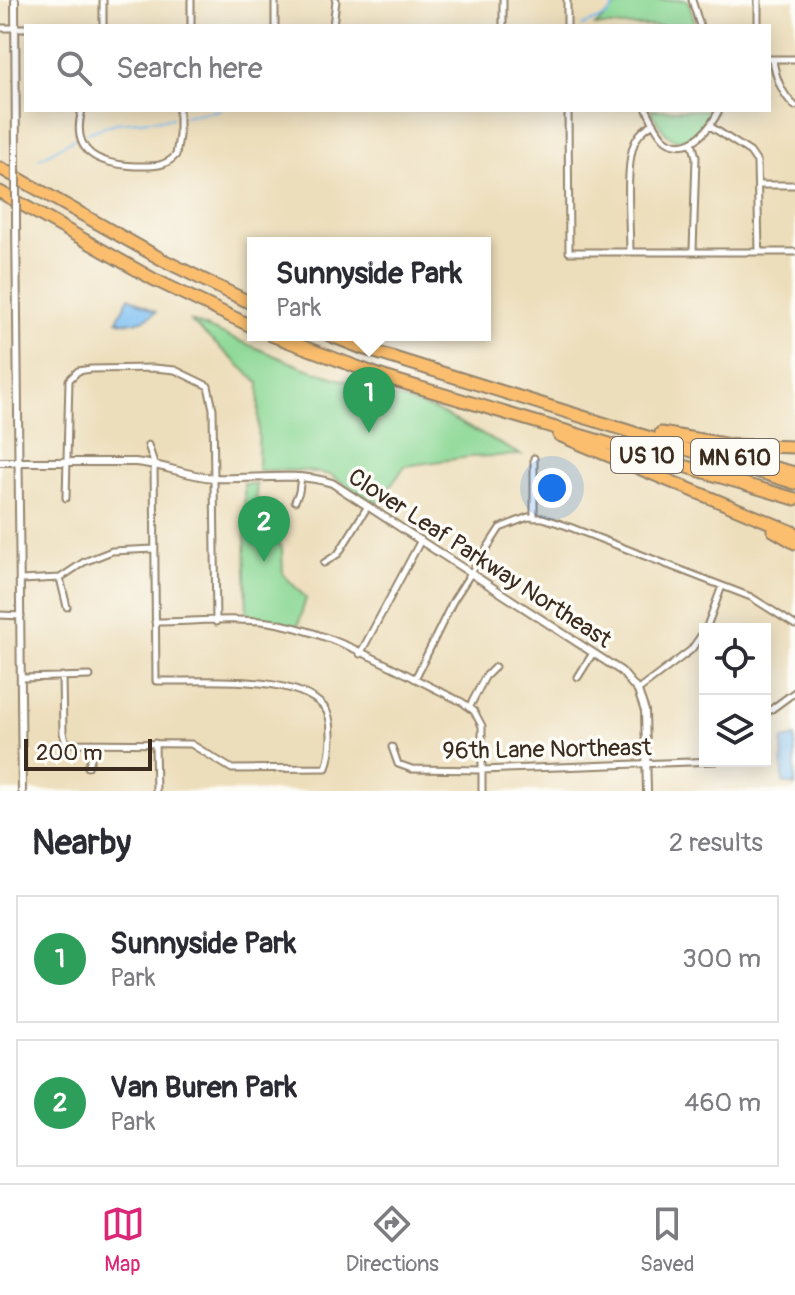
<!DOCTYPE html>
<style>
body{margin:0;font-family:Pangolin,sans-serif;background:#f2f2f3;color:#2b2b33}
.controls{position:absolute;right:24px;bottom:24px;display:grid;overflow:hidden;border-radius:0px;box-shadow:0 4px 20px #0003}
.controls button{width:72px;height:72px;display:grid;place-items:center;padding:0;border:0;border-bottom:2px solid #e1e1e2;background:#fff;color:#2b2b33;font:40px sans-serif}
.scale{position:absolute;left:24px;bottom:20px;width:128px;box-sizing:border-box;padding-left:8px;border:4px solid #3b2a1e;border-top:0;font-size:22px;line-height:28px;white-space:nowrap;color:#3b2a1e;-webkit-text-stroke:6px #fdfcf7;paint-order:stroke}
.you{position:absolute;left:552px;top:488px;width:28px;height:28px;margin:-20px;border:6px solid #fff;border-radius:50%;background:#1a73e8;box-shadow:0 0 0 12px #1a73e833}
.badge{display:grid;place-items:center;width:52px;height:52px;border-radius:50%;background:#db2777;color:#fff;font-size:26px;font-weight:700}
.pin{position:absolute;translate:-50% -66px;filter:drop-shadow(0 2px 4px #0008)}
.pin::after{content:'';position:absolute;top:42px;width:28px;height:24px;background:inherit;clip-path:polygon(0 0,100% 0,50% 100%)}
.popup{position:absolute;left:247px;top:237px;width:244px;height:104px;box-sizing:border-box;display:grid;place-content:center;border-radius:0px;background:#fff;filter:drop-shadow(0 2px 6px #0005);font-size:26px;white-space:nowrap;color:#7c7c81}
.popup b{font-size:30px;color:#2b2b33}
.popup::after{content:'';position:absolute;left:50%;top:100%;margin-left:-16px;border:16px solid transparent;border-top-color:#fff}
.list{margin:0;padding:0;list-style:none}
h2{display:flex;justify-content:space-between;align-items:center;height:104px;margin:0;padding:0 32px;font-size:34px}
h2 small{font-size:26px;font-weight:400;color:#7c7c81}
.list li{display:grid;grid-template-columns:52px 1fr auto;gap:24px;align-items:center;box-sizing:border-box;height:128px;margin:0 16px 16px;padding:0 16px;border:2px solid #e1e1e2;border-radius:0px}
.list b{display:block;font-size:30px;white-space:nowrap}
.list p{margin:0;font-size:26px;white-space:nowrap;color:#7c7c81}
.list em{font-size:26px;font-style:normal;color:#7c7c81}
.icon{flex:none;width:44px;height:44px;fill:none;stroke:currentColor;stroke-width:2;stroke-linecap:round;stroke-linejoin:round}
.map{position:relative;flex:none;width:795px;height:791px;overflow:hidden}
.search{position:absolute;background:#fff;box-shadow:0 4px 20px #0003;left:24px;right:24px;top:24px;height:88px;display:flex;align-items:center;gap:20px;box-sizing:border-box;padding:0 28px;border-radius:0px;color:#7c7c81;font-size:30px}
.sheet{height:392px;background:#fff}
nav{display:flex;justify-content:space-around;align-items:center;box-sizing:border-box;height:112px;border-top:2px solid #e1e1e2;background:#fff;font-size:22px;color:#7c7c81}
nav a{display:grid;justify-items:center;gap:4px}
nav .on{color:#db2777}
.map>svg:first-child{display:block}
.green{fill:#8cd895;stroke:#64815a;stroke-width:2}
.water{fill:#7dbff2;stroke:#5c7488;stroke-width:2}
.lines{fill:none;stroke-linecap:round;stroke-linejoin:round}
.stream{stroke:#7dbff2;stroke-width:2}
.minor-casing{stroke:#94846c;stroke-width:9}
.tertiary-casing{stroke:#94846c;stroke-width:10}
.motorway-casing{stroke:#94846c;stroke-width:15}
.minor{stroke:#fff;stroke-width:5}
.tertiary{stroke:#fff;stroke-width:6}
.motorway{stroke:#fbbe6e;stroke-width:11}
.tertiary-bridge-casing{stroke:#94846c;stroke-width:10;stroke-linecap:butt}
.tertiary-bridge{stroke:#fff;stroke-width:6}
.labels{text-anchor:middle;stroke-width:7;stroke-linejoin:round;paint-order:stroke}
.shield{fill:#fdfcf7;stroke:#75695f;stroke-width:2}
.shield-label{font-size:22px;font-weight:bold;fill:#3b2a1e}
.street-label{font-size:24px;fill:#3b2a1e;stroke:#fdfcf7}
</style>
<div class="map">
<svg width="795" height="791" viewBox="0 0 795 791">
<rect width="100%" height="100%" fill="#fdfcf7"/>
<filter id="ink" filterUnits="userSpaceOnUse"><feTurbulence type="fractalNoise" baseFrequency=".0125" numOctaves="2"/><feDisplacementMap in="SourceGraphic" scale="16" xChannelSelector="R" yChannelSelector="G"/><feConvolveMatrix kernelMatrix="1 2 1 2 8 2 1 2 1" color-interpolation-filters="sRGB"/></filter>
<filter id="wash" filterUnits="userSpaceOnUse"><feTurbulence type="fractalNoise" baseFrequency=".006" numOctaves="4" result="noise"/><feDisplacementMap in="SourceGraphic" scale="32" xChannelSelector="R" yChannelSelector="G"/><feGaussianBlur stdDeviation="1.8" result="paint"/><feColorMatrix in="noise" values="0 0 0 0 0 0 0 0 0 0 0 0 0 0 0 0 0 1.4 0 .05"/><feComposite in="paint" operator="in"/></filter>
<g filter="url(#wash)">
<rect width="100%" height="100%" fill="#eddebb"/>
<path class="green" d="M623 0H688L696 26H595Z
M650 110H716C712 118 705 124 699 130 674 154 663 131 650 110Z
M189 320 302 367 437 411 521 455 469 457 405 466 378 504 330 475 308 471 258 470 259 383Z
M244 484H256L257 508 282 549 283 574 306 598 298 626 247 619Z"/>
<path class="water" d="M129 297 156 312C146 320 130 326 117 320Z
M795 737V786L783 783 782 745 783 740Z"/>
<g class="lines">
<path class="stream" d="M582 26 607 16 620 0
M185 116 220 110
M87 133 116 123 172 118
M39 159 75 138"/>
</g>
</g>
<g filter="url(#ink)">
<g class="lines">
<g class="minor-casing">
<path id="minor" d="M191 0V26
M503 0V26
M692 0 700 26
M103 26V0
M275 26V0
M333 26 336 0
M567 26V0
M758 26V0
M0 28H26
M769 59H795
M773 59C775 76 782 95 795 106
M82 110C70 153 99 164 135 166 152 166 164 168 176 155L179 136V110
M568 110 569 252H795
M647 110C652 120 659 137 669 142 692 153 711 127 719 110
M710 126 750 152 757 162 759 252
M692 142 696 157 693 251
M758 185H795
M630 252C630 226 624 160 636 140 640 132 646 128 654 123
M534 458V518
M66 498 69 380 78 371 91 369 154 368 175 370 208 386 213 409 216 622
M295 501 299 492 301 477
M324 563 338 554 368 506
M60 578 67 607
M21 580 60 578 84 562 112 551 154 549
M0 615 21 616
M155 622C194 622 242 616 280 624 341 636 405 675 462 702L474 711 482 726V791
M706 629 722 586
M360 654 421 540
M62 676 63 733 65 740 70 743 191 744 232 769 326 768C331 753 335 720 324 707 294 673 199 682 156 681L154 463 148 445
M578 677 593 653
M22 678 90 676
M415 679 453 601 500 528 528 517 543 518 567 526 751 597 795 625
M638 690 691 650 705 630
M469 708 485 677 495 667
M765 714 795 692
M155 743 156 791
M392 747 398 764 412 769 482 770 716 761
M88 767 93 753V743"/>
</g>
<g class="tertiary-casing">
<path id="tertiary" d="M15 0 16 157
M16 222 22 791
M0 462H135C162 464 187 476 214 478 253 480 294 471 332 483L621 671 638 691 645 711 647 791"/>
</g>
<g class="motorway-casing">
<path id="motorway" d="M0 168 163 260 253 304
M0 192 153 279 253 327
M271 335 384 377 795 499
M329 335 362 348 795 483
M661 433 730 445 795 447
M559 435 795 533
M753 462 795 473
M773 530 795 543"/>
</g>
<use href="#minor" class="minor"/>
<use href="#tertiary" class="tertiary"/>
<use href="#motorway" class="motorway"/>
<g class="tertiary-bridge-casing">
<path id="tertiary-bridge" d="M16 157V222"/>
</g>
<use href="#tertiary-bridge" class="tertiary-bridge"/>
</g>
</g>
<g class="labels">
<g class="shield">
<rect x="611" y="437" width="72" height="36" rx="6"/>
<rect x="691" y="439" width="88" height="36" rx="6"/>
</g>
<g class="shield-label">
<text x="647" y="463">US 10</text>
<text x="735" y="465">MN 610</text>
</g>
<g class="street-label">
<text transform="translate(480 558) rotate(33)" y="8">Clover Leaf Parkway Northeast</text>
<text transform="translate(547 749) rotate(-1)" y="8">96th Lane Northeast</text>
</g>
</g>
</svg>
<div class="controls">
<button><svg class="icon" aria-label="locate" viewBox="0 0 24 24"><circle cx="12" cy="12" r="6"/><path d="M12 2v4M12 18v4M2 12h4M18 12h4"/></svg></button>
<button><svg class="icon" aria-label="layers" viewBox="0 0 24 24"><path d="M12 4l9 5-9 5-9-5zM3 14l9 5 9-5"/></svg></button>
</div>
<div class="scale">200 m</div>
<div class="you"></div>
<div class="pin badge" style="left:369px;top:433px;background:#2e9e5b">1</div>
<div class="popup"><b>Sunnyside Park</b>Park</div>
<div class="pin badge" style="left:264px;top:562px;background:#2e9e5b">2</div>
<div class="search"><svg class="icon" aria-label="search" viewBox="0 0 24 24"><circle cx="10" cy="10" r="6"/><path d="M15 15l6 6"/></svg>Search here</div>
</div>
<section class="sheet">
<h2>Nearby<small>2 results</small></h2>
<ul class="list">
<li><span class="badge" style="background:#2e9e5b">1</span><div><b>Sunnyside Park</b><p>Park</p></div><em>300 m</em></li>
<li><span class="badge" style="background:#2e9e5b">2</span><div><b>Van Buren Park</b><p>Park</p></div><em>460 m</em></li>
</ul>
</section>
<nav>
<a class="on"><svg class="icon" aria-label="map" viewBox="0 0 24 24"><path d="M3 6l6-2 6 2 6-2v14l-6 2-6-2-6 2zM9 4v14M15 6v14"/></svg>Map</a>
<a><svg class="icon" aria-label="directions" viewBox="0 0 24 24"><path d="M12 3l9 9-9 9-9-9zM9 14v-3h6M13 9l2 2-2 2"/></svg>Directions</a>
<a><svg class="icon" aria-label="saved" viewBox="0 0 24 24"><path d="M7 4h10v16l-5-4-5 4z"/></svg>Saved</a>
</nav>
